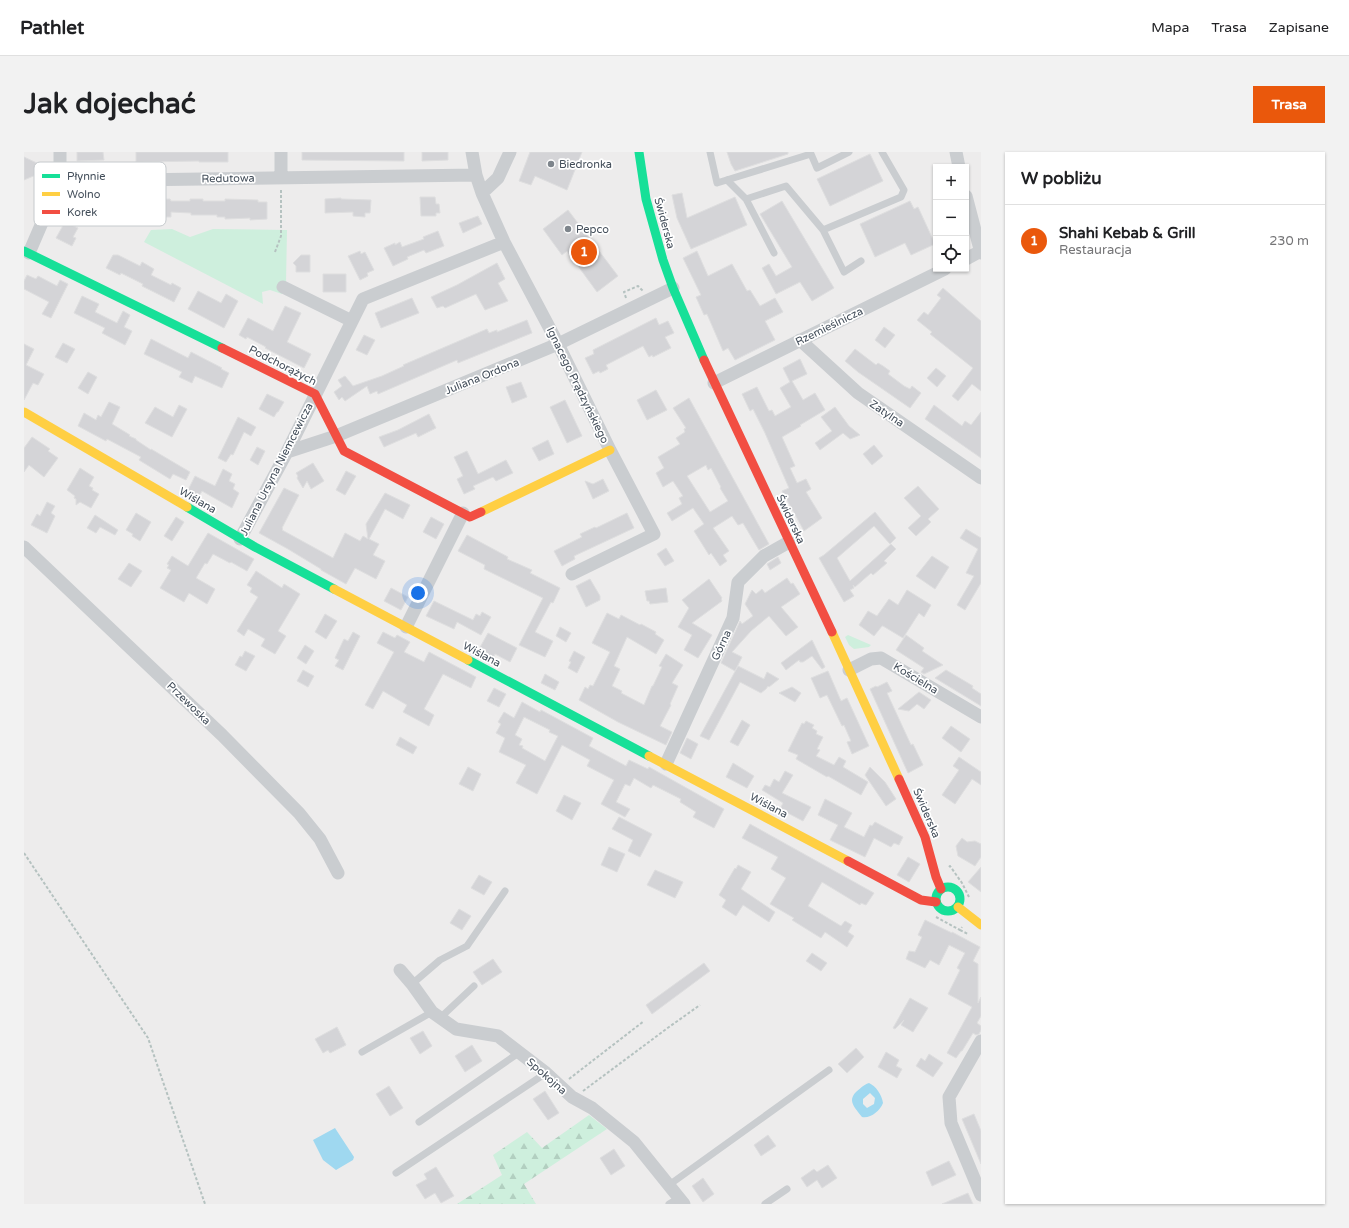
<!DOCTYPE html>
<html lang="pl">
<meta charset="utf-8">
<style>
body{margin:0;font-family:"Varela Round",sans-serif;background:#f2f2f2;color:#202124}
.controls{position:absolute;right:12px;top:12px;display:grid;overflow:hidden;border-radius:0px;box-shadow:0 1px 3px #0004}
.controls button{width:36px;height:36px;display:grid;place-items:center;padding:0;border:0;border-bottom:1px solid #e0e0e0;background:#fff;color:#202124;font:20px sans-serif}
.you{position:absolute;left:394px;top:441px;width:14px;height:14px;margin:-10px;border:3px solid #fff;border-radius:50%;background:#1a73e8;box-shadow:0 0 0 6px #1a73e833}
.badge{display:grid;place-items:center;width:26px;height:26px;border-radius:50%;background:#ea580c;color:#fff;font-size:13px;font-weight:700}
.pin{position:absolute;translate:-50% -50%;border:2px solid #fff;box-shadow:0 1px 4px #0006}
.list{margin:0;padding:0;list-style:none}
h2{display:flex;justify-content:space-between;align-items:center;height:52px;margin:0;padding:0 16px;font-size:17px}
h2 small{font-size:13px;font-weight:400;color:#757577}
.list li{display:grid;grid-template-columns:26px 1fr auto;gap:12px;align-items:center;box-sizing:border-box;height:72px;padding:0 16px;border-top:1px solid #e0e0e0}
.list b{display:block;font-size:15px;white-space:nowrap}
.list p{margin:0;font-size:13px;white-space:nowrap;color:#757577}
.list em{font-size:13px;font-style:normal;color:#757577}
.icon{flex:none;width:22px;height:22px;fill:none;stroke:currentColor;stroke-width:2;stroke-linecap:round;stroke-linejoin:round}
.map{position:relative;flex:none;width:957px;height:1052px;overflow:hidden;border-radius:0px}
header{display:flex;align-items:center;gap:24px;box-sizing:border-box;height:56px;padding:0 20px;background:#fff;border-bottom:1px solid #e0e0e0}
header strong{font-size:19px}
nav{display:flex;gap:22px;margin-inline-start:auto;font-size:14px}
.intro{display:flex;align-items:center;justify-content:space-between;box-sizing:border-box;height:96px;padding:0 24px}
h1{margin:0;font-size:28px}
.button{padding:10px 18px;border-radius:0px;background:#ea580c;color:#fff;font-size:14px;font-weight:700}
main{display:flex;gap:24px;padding:0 24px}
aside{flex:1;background:#fff;border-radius:0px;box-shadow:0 1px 3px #0004}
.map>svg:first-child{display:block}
.green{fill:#ceefdd}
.forest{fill:url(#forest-firs)}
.water{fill:#9fd8f0;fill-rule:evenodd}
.building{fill:#d4d4d7;stroke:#dededf;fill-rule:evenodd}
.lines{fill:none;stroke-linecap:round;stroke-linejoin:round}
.path{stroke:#b5c2c0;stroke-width:2;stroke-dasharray:3 2;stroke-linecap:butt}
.lane{stroke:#cacdd0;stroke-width:7}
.street{stroke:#cacdd0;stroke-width:13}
.fast{stroke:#16e098;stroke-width:9}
.slow{stroke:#ffcf43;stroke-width:9}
.jam{stroke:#f24e42;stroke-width:9}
.poi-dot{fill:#7e858c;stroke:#fff;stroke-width:1.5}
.labels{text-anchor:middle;stroke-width:3.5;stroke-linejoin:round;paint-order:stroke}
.poi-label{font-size:11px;fill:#424d59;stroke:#fff;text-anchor:start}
.street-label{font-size:11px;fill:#424d59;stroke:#fff}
.key{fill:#fff;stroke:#c6cacd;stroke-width:1}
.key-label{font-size:11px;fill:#424d59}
</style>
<header>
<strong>Pathlet</strong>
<nav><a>Mapa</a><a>Trasa</a><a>Zapisane</a></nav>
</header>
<div class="intro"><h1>Jak dojechać</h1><a class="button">Trasa</a></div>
<main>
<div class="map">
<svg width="957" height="1052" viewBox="0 0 957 1052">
<defs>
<pattern id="forest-firs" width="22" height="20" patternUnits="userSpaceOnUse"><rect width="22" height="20" fill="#ceefdd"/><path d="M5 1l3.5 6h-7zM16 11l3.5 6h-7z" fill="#b2cfc0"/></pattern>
</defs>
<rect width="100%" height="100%" fill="#edecec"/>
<path class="green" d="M148 77 166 85 189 77 263 78 262 131 258 142 246 138 238 140 239 152 120 90 127 78Z
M824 483 847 493 845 495 830 497 825 493 821 485Z"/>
<path class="forest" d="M565 963 583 977 500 1032 512 1052H433L478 1023 469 1003 503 980 518 996Z"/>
<path class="water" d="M845 931C852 934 858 943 859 951 856 959 846 967 838 965 831 956 823 949 832 940 837 936 839 933 845 931ZM846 941 851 946 850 952 843 956 839 952V947Z
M311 976 330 1005 329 1008 312 1018 299 1008 289 988Z"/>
<path class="building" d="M53 0H79L80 8 53 9Z
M112 0H204V10H175V9L112 10Z
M278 0H380V9L278 8Z
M398 0H424V8L398 9Z
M506 0H558L543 38 511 24 507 33 495 29Z
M703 0H764V2L711 19 707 12Z
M846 2 859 29 806 54 793 27Z
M0 5 17 13 12 23 0 28Z
M658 41 663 66 711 45 723 73 667 97 653 66 648 43Z
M396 45H411L412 52H415L416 61H412V64H397Z
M98 46H112V48L146 47 147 49H166V47H179V49H201V47L234 48V50H243V67L226 68V66L201 67V65H193V63H167V61L147 60V65H134V60H112V63H98V60H92V47H98Z
M317 46V47L347 48 346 61H341V65L329 64V60L301 61V47Z
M758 49 810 136 788 149 776 130 752 142 738 116 745 112 752 124 768 115 736 62Z
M886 49 890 57 894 55 911 92 887 103 881 91 851 105 836 72Z
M544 58 594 124 573 140 543 99 538 103 519 77Z
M454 64 458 72 439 81 435 71Z
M41 70 54 76 49 85 52 86 48 94 32 86Z
M414 79 420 94 402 101 400 98 383 105 384 107 369 114 360 96 371 91V93L376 90 378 95 400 87 399 85Z
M336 99 337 102 341 100 350 118 343 121 344 124 336 128 324 104Z
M673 99 684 124 708 112 723 139 726 138 736 154 751 146 759 160 741 169 751 188 711 208 704 196 699 199 683 162 680 163 672 145 677 143 659 106Z
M89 103H94L116 114 118 110 130 117 127 123 147 133 148 131 157 136 150 150 118 134 119 132 97 121 96 123 82 116Z
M277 103H286V120H272V114L269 111Z
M473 111 481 127 474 131 484 149 461 158 452 142 421 156 419 154 413 156 407 145 433 133Z
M299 122H322V140H299Z
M3 123 12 127 14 124 33 134 36 128 44 132 27 166 18 162 25 150 0 137V129Z
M919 136 957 169V239L948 232 934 249 928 244 949 216 906 182 908 180 893 168 900 160 904 163 917 146 913 143Z
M174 139 197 151 202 142 214 149 200 176 164 157Z
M58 144 75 152 71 160 93 171 99 159 106 163 100 175 108 179 101 193 78 181 81 176 50 161Z
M388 146 395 161 357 176 351 161Z
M261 154 277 161 263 190 287 202 280 216 241 196 242 195 223 185 222 187 215 183 224 166 249 179Z
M632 166 635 173 644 169 650 181 641 185 647 196 629 205 628 203 625 205 619 194 582 213 584 217 576 221 575 219 569 222 561 206 570 202 569 198Z
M503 168 508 181 434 211 433 208 354 242 353 239 346 242 343 234 321 249 318 245 315 248 310 240 318 234 314 228 321 224 329 234 358 224 380 214 379 213 463 177 465 181 473 178V180Z
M860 175 871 183 861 196 851 188Z
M340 183 351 188 343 203 332 198Z
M127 187 164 206 167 200 198 216 197 217 205 221 198 236 171 224 168 231 155 225 158 220 120 202Z
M39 191 51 197 43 211 31 205Z
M0 192 10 197 2 213 20 222 14 233 9 231 0 248Z
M831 197 852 213 854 211 859 214 866 219 864 222 880 234 886 237 888 234 897 241 886 256 834 220 821 209Z
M776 207 783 222 768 229 779 248 791 241 801 258 776 273 777 274 758 285 771 314 766 316 773 331 782 327 787 337 782 340 798 366 780 379 758 339 765 336 741 281 729 257 726 259 718 242 733 235 745 259 748 258 751 264 767 255 756 236 766 230 759 216Z
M912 216 922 224 913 235 903 226Z
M64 220 73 225 64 242 54 236Z
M497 230 503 245 488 251 482 235Z
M632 238 643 258 623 268 613 248Z
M243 242 260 250 254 260H253L250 265 235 257Z
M665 246 745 392 735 398 719 371 714 373 708 364 689 376 705 399 699 403 703 409 696 414 687 401 685 403 670 379 680 372 669 356 648 369 643 361 658 352 655 346 659 344 649 329 639 335 632 321 640 316 634 305 656 292 652 286 661 280 660 277 662 276 649 256ZM682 313 684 318 687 316 697 335 696 336 704 349 686 360 663 324Z
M541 248 558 284 543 291 526 255Z
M85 250 96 255 88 272 106 283 105 284 112 287V288L127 298V297L166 320 162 328 149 322 146 327 115 308 117 305 83 287 82 289 54 274 60 261 72 268 74 263 77 265Z
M155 253 163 257 148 285 121 271 131 255 149 265Z
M910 253 938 274 941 269 947 273 957 260V306L901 267Z
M811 255 825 274 836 283 826 287 819 281 796 298 791 291 808 279 797 265Z
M405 262 412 276 394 285 392 281 360 295 355 285 374 278Z
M214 265 232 275 227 284 220 280 209 303 207 302 202 310 194 306Z
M8 285 26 297 24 299 34 306 20 325 5 313 0 320V296Z
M524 288 530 302 515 309 508 296Z
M850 293 859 304 848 313 839 302Z
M233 295 241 299 234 313 226 308Z
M443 299 454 322 482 308 489 321 472 329 469 325 449 334 451 337 440 342 433 327 439 324 430 305Z
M289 311 300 329 287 337 283 329 279 336 273 326 274 324 272 321Z
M56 316 70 325 65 334 69 336 68 338 75 342 67 356 56 350 52 353V347L50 346 51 344 43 338Z
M199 317 208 322 205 329 211 332 209 337 215 341 208 356 178 339 174 346 163 340 171 324 191 334Z
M322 319 332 324 321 343 312 338Z
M579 327 585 339 569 347 561 329 569 332Z
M894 334 915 357 904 367 907 370 892 384 884 376 897 364 880 346Z
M260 336 275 343 258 376 259 377 258 378 309 406 321 381 336 389 339 384 344 387 342 372 361 341 386 353 379 367 361 357 345 387 355 392 349 403 361 409 352 427 331 416 322 432 297 418V417L264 397 235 381Z
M23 350 31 354 27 361 31 364 23 381 7 373 13 362 16 364Z
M851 360 872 386 866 392 850 374 813 406 826 429 867 392 872 397 860 409 863 411 849 423 847 421 831 435 829 433 830 436 826 438 830 444 820 450 795 406 800 403Z
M112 361 127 370 116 389 108 384 109 382 102 378Z
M603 361 610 376 550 404 551 407 538 414 530 399 558 385 556 382 571 375 572 376Z
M71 363 94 378 91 383 76 375 72 381 63 376Z
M152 365 160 370 148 389 140 384Z
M407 365 420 372 412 387 399 380Z
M942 377 957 386V431L941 458 933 453 950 424 942 421 954 397 936 386Z
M184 381 230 407 223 419 207 410 206 411 189 402 183 412 181 411 172 426 191 437 183 452 165 441 160 450 136 436 147 418 143 416 145 413 143 412 148 404 164 414Z
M443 383 484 405 483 407 508 418 506 421 536 436 529 451 527 450 511 480 529 489 521 505 495 493 519 446 460 417 461 413 434 399Z
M642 396 650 409 641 414 633 402Z
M908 404 925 415 911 437 892 424Z
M754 405 757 411 746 418 743 412Z
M105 411 118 419 107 435 94 427Z
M232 419 258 436 260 432 276 442 254 479 262 484 251 502 237 494 241 487 224 477 220 484 213 479 234 445 226 440 228 436 223 433Z
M763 426 767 432 769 431 776 442 757 455 774 475 762 484 745 464 727 479 708 500 718 505 711 519 697 511 716 469 718 472 729 464 721 452 728 438 732 442 738 437 741 441Z
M566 427 576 444V448L562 455 552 434Z
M685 427 698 446 697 447 698 449 668 471 688 483 674 506 660 498 668 483 654 475 665 456 658 448Z
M367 436 384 445 377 458 360 449Z
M642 436 644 450 626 452 625 449H623L621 439Z
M883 438 907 453 900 465 895 461 879 486 859 474H858L850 484 835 473 844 459 853 464 865 447 874 453Z
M410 449 449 468 452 462 456 464 458 460 467 465 457 483 433 470 430 477 402 464Z
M583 461 595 467 597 463 616 473 617 472 632 480 631 482 640 488 632 502 603 485 590 514 596 517 588 534 598 539 597 541 620 553 628 534H629L638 515 635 514 642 502 659 513 648 531 654 534 646 552 647 553 636 574 648 580 642 593 594 570 555 548 561 535 564 537 566 533 569 534 586 500 568 491Z
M301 462 313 469 302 487 291 480Z
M536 475 547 481 542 490 532 484Z
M329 480 336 484 319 518 311 514 315 508 311 506 320 487 324 489Z
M359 480 371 486 373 483 386 490 380 500 400 510 405 500 452 525 447 536 419 522 400 557 410 563 405 574 379 560 383 553 359 539 349 557 341 553 370 500 353 491Z
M464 481 493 496 486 510 471 502 469 506 454 499Z
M882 483 900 496 898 499 919 513 900 522 897 520 900 516 872 498Z
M788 488 801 515 798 517 788 504 779 510H776L775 508 762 518 757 511Z
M281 493 290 499 282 512 273 506Z
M221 499 231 504 222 519 211 513 216 504 218 505Z
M550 499 561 505 553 521 544 516 547 510 545 509Z
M714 514 740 527 743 520 755 527 745 535 744 534 742 537 737 541 716 530 685 588 676 584Z
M279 518 290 524 284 535 273 529Z
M922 518 949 534 948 536 957 542V554L911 526Z
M804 519 817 549 823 546 845 594 828 602 823 590 827 589 820 573 818 574 803 543 796 546 787 526Z
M521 522 535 530 531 538 517 531Z
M863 530 868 539 863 541 887 593 889 592 899 613 884 621 846 537 852 534 853 535Z
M768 535 777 541 771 550 755 541Z
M470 536 482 542 475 555 463 549Z
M895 540 907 548 900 557 893 552 885 559 874 557Z
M498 550 516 560 517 558 569 586 565 594 602 614 605 608 624 617 625 615 700 657 690 676 669 665 672 660 656 650 657 647 629 633 627 636 610 626 606 634 601 632 592 650 606 657 601 665 577 652 590 628 563 614 566 608 538 593 513 642 492 631 502 613 475 600 481 586 472 581 477 572 474 570 480 560 490 566ZM500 565 526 578 525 580 534 584 521 609 498 596 499 594 495 593 498 587 491 583Z
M718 568 726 573 714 594 706 590Z
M782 569 790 573 788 576 793 579 792 582 799 585 793 597 796 598 792 604 810 613 815 605 822 609 819 615 844 630 837 643 804 624 803 625 772 607 774 603 764 599 778 571 780 572Z
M927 574 946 587 937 600 918 586Z
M376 585 393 595 389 602 372 593Z
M663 586 674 592 667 607 656 601Z
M935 605 957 620V633L948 627 931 652 918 643 935 618 929 614Z
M709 611 730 624 723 636 702 625Z
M444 615 457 622 449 639 435 632Z
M846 615 861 630 872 647 862 654 841 623Z
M761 619 769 623 758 641 787 655 779 669 756 657 759 651 738 638 741 633 746 635 750 627 755 630Z
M540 643 557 651 548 668 532 659Z
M801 647 828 661 820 675 840 685 846 673 848 674 851 670 879 685 875 693 870 691 867 695 850 686 841 705 806 688 814 673 794 663Z
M595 665 628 682 616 705 604 699 609 688 588 677Z
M726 672 850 741 842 753 837 751 836 753 798 730 784 754 817 774 821 769 828 773 824 780 830 784 823 795 801 780 797 786 768 768 770 766 746 752 762 726 747 717 754 705 718 686Z
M938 686 943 690 951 689 957 692V705L951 714 934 704 932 694Z
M585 695 601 702 593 720 577 713Z
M884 705 896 712 885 730 873 723Z
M714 713 727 720 717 737 751 760 745 770 719 753 712 764 698 755 702 748 695 743 711 716 712 717Z
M957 715V740L944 730Z
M631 718 659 730 651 746 623 733Z
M455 723 468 730 460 743 447 736Z
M435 757 447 764 438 778 426 771Z
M901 768 928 781V780L956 795 949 809 954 812V851L957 845V864L953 871 957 874V878L955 882 952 883 949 881 938 899H937L932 906 923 901 948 855 924 842 936 818 933 816 941 801 925 793 915 813 906 808 901 816 882 807 885 799 891 800 898 785 894 783Z
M788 801 803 811 797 819 782 809Z
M469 807 478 820 458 833 449 820Z
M680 811 686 819 628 862 622 853Z
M886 846 904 856 889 880 877 873 880 868 871 877 869 876Z
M313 875 322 893 306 901 304 898 299 901 291 887Z
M399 879 408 894 396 902 386 886Z
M448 893 458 909 441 920 431 904Z
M832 896 840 905 823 921 814 912Z
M862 900 875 908 872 914 878 917 873 926 854 915Z
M905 902 919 911 909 925 892 914 897 906 901 909Z
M365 934 379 956 366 964 352 942Z
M521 939 535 961 524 968 509 947Z
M950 962 957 979V1012L938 967Z
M744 983 752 994 737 1004 730 993Z
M590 997 601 1014 587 1023 576 1006Z
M925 1009 932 1023 908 1034 902 1020Z
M804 1013 813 1026 798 1036 793 1028 783 1035 777 1026 790 1017 793 1020Z
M412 1015 430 1044 417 1051 411 1041 401 1047 392 1033 403 1027 400 1022Z
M679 1026 690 1042 679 1050 668 1034Z
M944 1041 949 1052H918Z"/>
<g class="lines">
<path class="path" d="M251 100 257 84V36
M602 146 600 140 614 134 619 139
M0 701 124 886 181 1052
M925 715 926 714 938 731 945 745
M912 765 936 778 938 775
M936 778 944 782
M545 927 620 869
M559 939 645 875 676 853"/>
<path class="lane" d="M686 0 693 31 787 2 793 16 825 0
M703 28 722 47 750 101
M722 47 762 34 799 78
M837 109 820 120 799 78 877 45 880 38 858 0
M388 832 416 808 443 794 481 739
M416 866 450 834
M338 900 408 860
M395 970 496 900
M372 1021 522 921
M645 1033 805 918
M645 1052 655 1046
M741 1052 763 1037"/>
<path class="street" d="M36 0V29
M448 0 452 23 458 41 480 90 534 192 586 298 630 382 548 422
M932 0 935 15
M257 25V0
M458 41 474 26 486 0
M942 44 957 101
M5 101 36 29 452 23
M942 107 957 99
M259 135 328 169
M776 188 834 241 957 326
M690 231 921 117
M263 300 312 284 534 192 649 136
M216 387 263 300 339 147 480 90
M0 395 198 583 275 661 296 687 314 721
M382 475 439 361
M825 518 847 507 857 506 957 565
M642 612 709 466 714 430 740 404 765 390
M376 818 388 832 408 860 432 877 474 884 522 921 548 945 568 956 610 990 660 1052
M957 889 925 945 927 971 957 1043"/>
<path class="fast" d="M615 0 622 47 639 108 649 136 680 208
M0 99 198 196
M163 355 231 395 310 437
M444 508 625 604
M912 747a12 12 0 1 1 24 0a12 12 0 1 1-24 0Z"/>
<path class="slow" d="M0 260 163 355
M457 360 586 298
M310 437 444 508
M808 480 875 627
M625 604 824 709
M934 755 957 773"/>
<path class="jam" d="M198 196 291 242 320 299 446 365 457 360
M680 208 808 480
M875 627 901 685 912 725 917 737
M824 709 897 748 912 750"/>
</g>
<g class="poi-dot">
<circle cx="527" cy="12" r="4"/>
<circle cx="544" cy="77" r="4"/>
</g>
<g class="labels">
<g class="poi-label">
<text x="535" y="16">Biedronka</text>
<text x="552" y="81">Pepco</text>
</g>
<g class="street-label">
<text transform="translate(204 26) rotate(-1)" y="4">Redutowa</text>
<text transform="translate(641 71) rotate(75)" y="4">Świderska</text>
<text transform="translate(805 174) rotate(-26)" y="4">Rzemieślnicza</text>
<text transform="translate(259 213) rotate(27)" y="4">Podchorążych</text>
<text transform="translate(458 224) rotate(-22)" y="4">Juliana Ordona</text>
<text transform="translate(554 233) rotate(64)" y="4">Ignacego Prądzyńskiego</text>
<text transform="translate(863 261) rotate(34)" y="4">Zatylna</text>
<text transform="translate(252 317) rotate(-63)" y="4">Juliana Ursyna Niemcewicza</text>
<text transform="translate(174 348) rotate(30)" y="4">Wiślana</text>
<text transform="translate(767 367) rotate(65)" y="4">Świderska</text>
<text transform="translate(697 493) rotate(-65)" y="4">Górna</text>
<text transform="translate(458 502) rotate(28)" y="4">Wiślana</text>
<text transform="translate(892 526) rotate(31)" y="4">Kościelna</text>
<text transform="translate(165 551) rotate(44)" y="4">Przewoska</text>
<text transform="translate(745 653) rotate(28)" y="4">Wiślana</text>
<text transform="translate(903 661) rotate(67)" y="4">Świderska</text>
<text transform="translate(523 924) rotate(41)" y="4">Spokojna</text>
</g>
</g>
<rect x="10" y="10" width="132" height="64" rx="6" class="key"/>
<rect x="18" y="22" width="18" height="4" fill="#16e098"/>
<rect x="18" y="40" width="18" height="4" fill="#ffcf43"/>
<rect x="18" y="58" width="18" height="4" fill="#f24e42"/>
<g class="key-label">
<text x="43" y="28">Płynnie</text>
<text x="43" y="46">Wolno</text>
<text x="43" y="64">Korek</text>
</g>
</svg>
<div class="controls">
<button>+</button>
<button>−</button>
<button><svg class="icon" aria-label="locate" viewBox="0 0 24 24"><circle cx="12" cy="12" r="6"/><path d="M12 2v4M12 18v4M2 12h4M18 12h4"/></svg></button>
</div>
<div class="you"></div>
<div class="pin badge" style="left:560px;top:100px">1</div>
</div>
<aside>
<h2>W pobliżu<small></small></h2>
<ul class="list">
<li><span class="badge">1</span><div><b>Shahi Kebab &amp; Grill</b><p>Restauracja</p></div><em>230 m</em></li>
</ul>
</aside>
</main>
